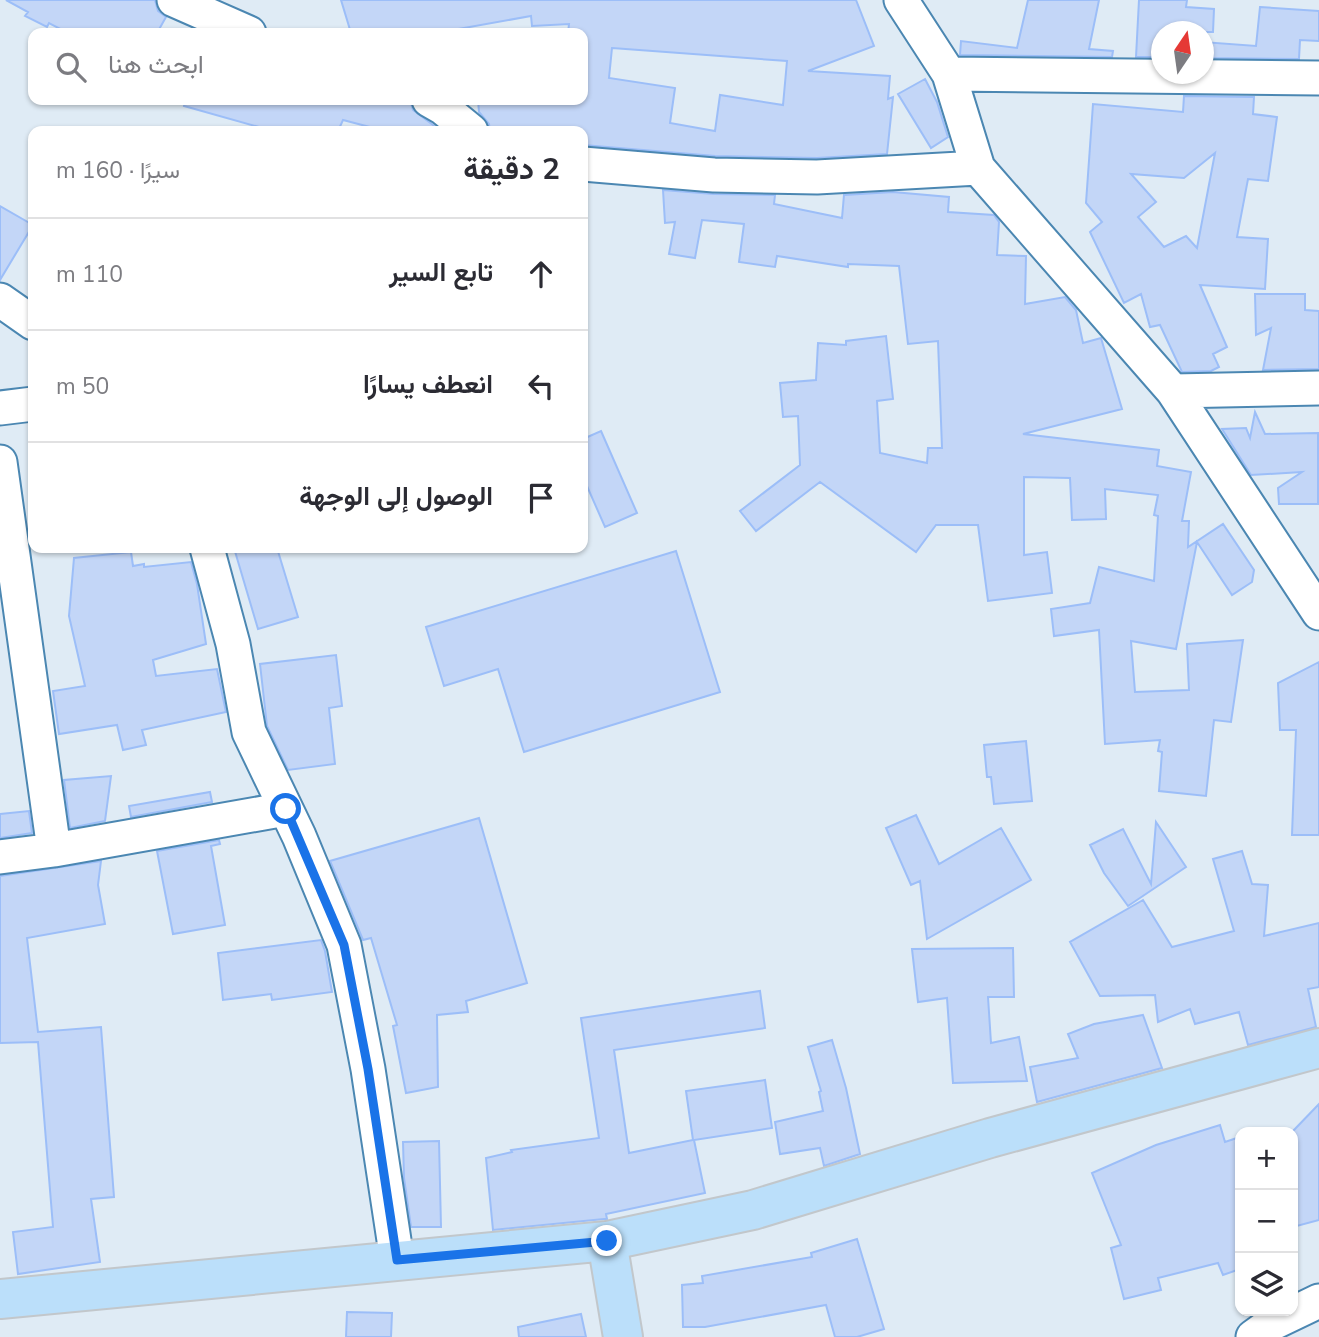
<!DOCTYPE html>
<html lang="ar">
<meta charset="utf-8">
<style>
body{margin:0;font-family:"Nunito Sans",Vazirmatn,sans-serif;background:#f7f7f7;color:#2b2b33;direction:rtl}
.controls{position:absolute;right:21px;bottom:21px;display:grid;overflow:hidden;border-radius:14px;box-shadow:0 2px 5px #0004}
.controls button{width:63px;height:63px;display:grid;place-items:center;padding:0;border:0;border-bottom:2px solid #e1e1e2;background:#fff;color:#2b2b33;font:35px sans-serif}
.compass{position:absolute;left:1151px;top:21px;width:63px;height:63px;border-radius:50%;background:#fff;box-shadow:0 2px 5px #0004;rotate:13deg}
.stop{position:absolute;width:21px;height:21px;margin:-16px;border:5px solid #1a73e8;border-radius:50%;background:#fff}
.stop.end{background:#1a73e8;border-color:#fff;box-shadow:0 2px 7px #0008}
.list{margin:0;padding:0;list-style:none}
h2{display:flex;justify-content:space-between;align-items:center;height:91px;margin:0;padding:0 28px;font-size:30px}
h2 small{font-size:23px;font-weight:400;color:#7c7c81}
.list li{display:grid;grid-template-columns:46px 1fr auto;gap:21px;align-items:center;box-sizing:border-box;height:112px;padding:0 28px;border-top:2px solid #e1e1e2}
.list b{display:block;font-size:26px;white-space:nowrap}
.list em{font-size:23px;font-style:normal;color:#7c7c81}
.icon{flex:none;width:38px;height:38px;fill:none;stroke:currentColor;stroke-width:2;stroke-linecap:round;stroke-linejoin:round}
.map{position:relative;flex:none;width:1319px;height:1337px;overflow:hidden;direction:ltr}
.search{position:absolute;background:#fff;box-shadow:0 2px 5px #0004;left:28px;top:28px;width:560px;height:77px;display:flex;align-items:center;gap:18px;box-sizing:border-box;padding:0 24px;border-radius:14px;color:#7c7c81;font-size:26px}
.panel{position:absolute;background:#fff;box-shadow:0 2px 5px #0004;left:28px;top:126px;width:560px;height:427px;border-radius:14px;direction:rtl}
.map>svg:first-child{display:block}
.building{fill:#c3d6f7;stroke:#9cbef8;stroke-width:2;fill-rule:evenodd}
.lines{fill:none;stroke-linecap:round;stroke-linejoin:round}
.minor-casing{stroke:#4b87b2;stroke-width:37}
.major-casing{stroke:#c2c7cb;stroke-width:42}
.minor{stroke:#fff;stroke-width:33}
.major{stroke:#bbdffa;stroke-width:38}
.route{stroke:#1a73e8;stroke-width:9}
</style>
<div class="map">
<svg width="1319" height="1337" viewBox="0 0 1319 1337">
<rect width="100%" height="100%" fill="#dfebf5"/>
<path class="building" d="M6 0H155L158 11 166 17 157 33H68L49 23 47 27 25 16 28 12Z
M341 0H856L874 46 808 71 890 76 888 99 893 97 887 154 817 158 715 156 583 145V131H490L489 124 479 112 478 100H583V33H568L569 24 532 26 531 16 436 33H351ZM612 48 787 61 783 105 720 95 715 131 670 123 675 88 609 78Z
M1028 0H1099L1089 49 1113 51 1112 57 960 55 961 41 1017 48Z
M1139 0H1187L1186 7 1214 9 1213 32H1161V57H1136Z
M1260 7 1319 11V41L1300 40 1299 59 1203 58V42L1256 46Z
M925 79 937 102 948 137 931 148 898 94Z
M1184 96 1254 97 1253 114 1277 117 1268 181 1248 179 1237 237 1268 239 1265 289 1200 285 1227 347 1213 354 1219 367 1211 371 1182 372 1160 325 1150 327 1141 294 1124 303 1090 232 1102 222 1086 203 1093 104 1183 112ZM1215 153 1197 248 1186 236 1164 247 1138 217 1156 202 1131 174 1184 178Z
M185 100H410L413 110 441 131H385L343 120 338 131H273L184 106Z
M663 190 714 194 775 195 774 204 842 218 844 195 893 192 949 197 948 212 994 215 999 222 997 255 1026 256 1025 304 1065 297 1076 310 1083 343 1101 338 1122 409 1023 434 1159 450 1157 466 1191 472 1182 521H1189L1188 547 1223 524 1254 570 1252 582 1232 595 1197 542 1176 649 1131 641 1135 692 1189 690 1187 644 1243 640 1231 722 1214 720 1206 796 1159 791 1162 752 1158 751 1160 740 1105 744 1099 630 1054 636 1051 609 1090 603 1099 567 1154 581 1158 516 1154 515 1158 495 1105 489 1106 519 1072 520 1070 478 1024 477V555L1047 552 1052 593 988 601 978 525H936L916 552 820 482 756 531 740 511 800 465 798 416 783 417 780 383 816 380 818 343 846 345V341L886 336 893 399 877 401 880 453 927 463 928 448H942L938 341 908 344 899 266 848 264V267L777 256 775 267 739 262 744 224 702 220 695 258 669 254 675 222 665 223Z
M0 206 33 225 0 280Z
M1255 294H1305V310L1319 311V369L1263 370 1271 328 1256 335Z
M1255 412 1265 434 1318 433V504H1279L1278 488 1302 472 1251 475 1222 429 1246 428 1250 438Z
M601 431 637 513 605 527 583 477V439Z
M234 548H277L298 617 258 629Z
M676 551 720 692 524 752 498 669 444 686 426 627Z
M131 552 133 566 144 564V567L191 562 197 584 206 644 153 660 156 676 217 669 226 712 142 730 146 745 123 750 117 725 59 734 53 691 85 686 69 616 74 558Z
M336 655 342 706 329 708 335 764 288 770 267 726 260 664Z
M1319 662V835H1292L1296 730H1280L1278 683Z
M1026 741 1032 801 994 804 991 777H987L984 745Z
M111 776 105 821 70 828 64 780Z
M210 792 212 802 131 817 129 806Z
M29 811 32 833 0 838V814Z
M916 815 939 864 1001 828 1031 880 927 939 920 881 911 885 886 828Z
M479 818 527 983 466 1001 468 1012 437 1015 438 1087 406 1093 393 1026 397 1025 371 938 363 940 330 861Z
M1156 822 1186 867 1128 906 1104 873 1090 845 1123 829 1151 884Z
M219 840 220 844 211 846 225 925 173 934 157 851Z
M1242 851 1252 884 1268 885 1264 936 1319 923V987L1308 989 1316 1027 1248 1045 1239 1012 1195 1024 1190 1009 1158 1022 1155 995 1100 996 1070 942 1143 900 1172 947 1234 931 1213 859Z
M101 861 98 885 105 924 27 938 38 1032 101 1027 114 1197 91 1199 100 1262 18 1274 13 1232 53 1227 38 1042 0 1043V876Z
M321 940 325 951 332 992 272 1000 271 994 223 1000 218 953Z
M1013 948 1014 997H988L991 1043 1019 1037 1027 1081 953 1083 947 998 918 1002 912 949Z
M760 991 765 1028 614 1050 629 1153 693 1140 686 1091 765 1080 772 1128 694 1140 705 1193 606 1214 607 1219H604L493 1230 486 1158 512 1152 511 1150 599 1138 581 1018Z
M1143 1015 1162 1068 1037 1102 1030 1067 1078 1058 1068 1034 1094 1024Z
M832 1040 846 1088 860 1154 824 1166 820 1148 780 1154 775 1122 823 1111 819 1092 821 1091 808 1047Z
M1319 1104V1220L1293 1227V1131Z
M1220 1125 1225 1142 1240 1137V1269L1223 1275 1218 1263 1158 1278 1161 1290 1124 1299 1111 1248 1121 1245 1092 1173 1156 1145Z
M439 1141 441 1227H411L404 1178 403 1142Z
M857 1239 884 1329 857 1337H835L826 1305 705 1327H683L682 1285 703 1283 702 1276 812 1257 811 1253Z
M347 1312 392 1313 391 1337H346Z
M581 1314 586 1337H519L518 1327Z"/>
<g class="lines">
<g class="minor-casing">
<path id="minor" d="M174 0 249 33
M901 0 949 74 978 168 1173 391 1319 613
M949 74 1319 78
M429 100 443 108 471 131
M583 164 714 175 817 177 978 168
M0 300 33 323
M1173 391 1319 388
M0 408 33 404
M0 462 54 850 286 809
M207 548 233 644 249 732 299 836 344 945 368 1069 397 1260
M0 857 54 850
M1253 1337 1271 1324 1319 1301"/>
</g>
<g class="major-casing">
<path id="major" d="M607 1241 623 1337
M0 1299 607 1241 753 1210 990 1138 1319 1048"/>
</g>
<use href="#minor" class="minor"/>
<use href="#major" class="major"/>
</g>
<g class="lines">
<path class="route" d="M286 809 344 945 368 1069 397 1260 607 1241"/>
</g>
</svg>
<div class="controls">
<button>+</button>
<button>−</button>
<button><svg class="icon" aria-label="layers" viewBox="0 0 24 24"><path d="M12 4l9 5-9 5-9-5zM3 14l9 5 9-5"/></svg></button>
</div>
<svg class="compass" viewBox="-18 -18 36 36"><path d="M0-13l5 13h-10z" fill="#e53935"/><path d="M0 13l5-13h-10z" fill="#7c7c81"/></svg>
<div class="stop" style="left:286px;top:809px"></div>
<div class="stop end" style="left:607px;top:1241px"></div>
<div class="search"><svg class="icon" aria-label="search" viewBox="0 0 24 24"><circle cx="10" cy="10" r="6"/><path d="M15 15l6 6"/></svg>ابحث هنا</div>
<section class="panel">
<h2>2 دقيقة<small>سيرًا · 160 m</small></h2>
<ul class="list">
<li><svg class="icon" aria-label="ahead" viewBox="0 0 24 24"><path d="M12 20V5M6 11l6-6 6 6"/></svg><div><b>تابع السير</b></div><em>110 m</em></li>
<li><svg class="icon" aria-label="left" viewBox="0 0 24 24"><path d="M17 20v-9H6M10 6l-5 5 5 5"/></svg><div><b>انعطف يسارًا</b></div><em>50 m</em></li>
<li><svg class="icon" aria-label="arrive" viewBox="0 0 24 24"><path d="M6 21V4h12l-3 4 3 4H6"/></svg><div><b>الوصول إلى الوجهة</b></div></li>
</ul>
</section>
</div>
